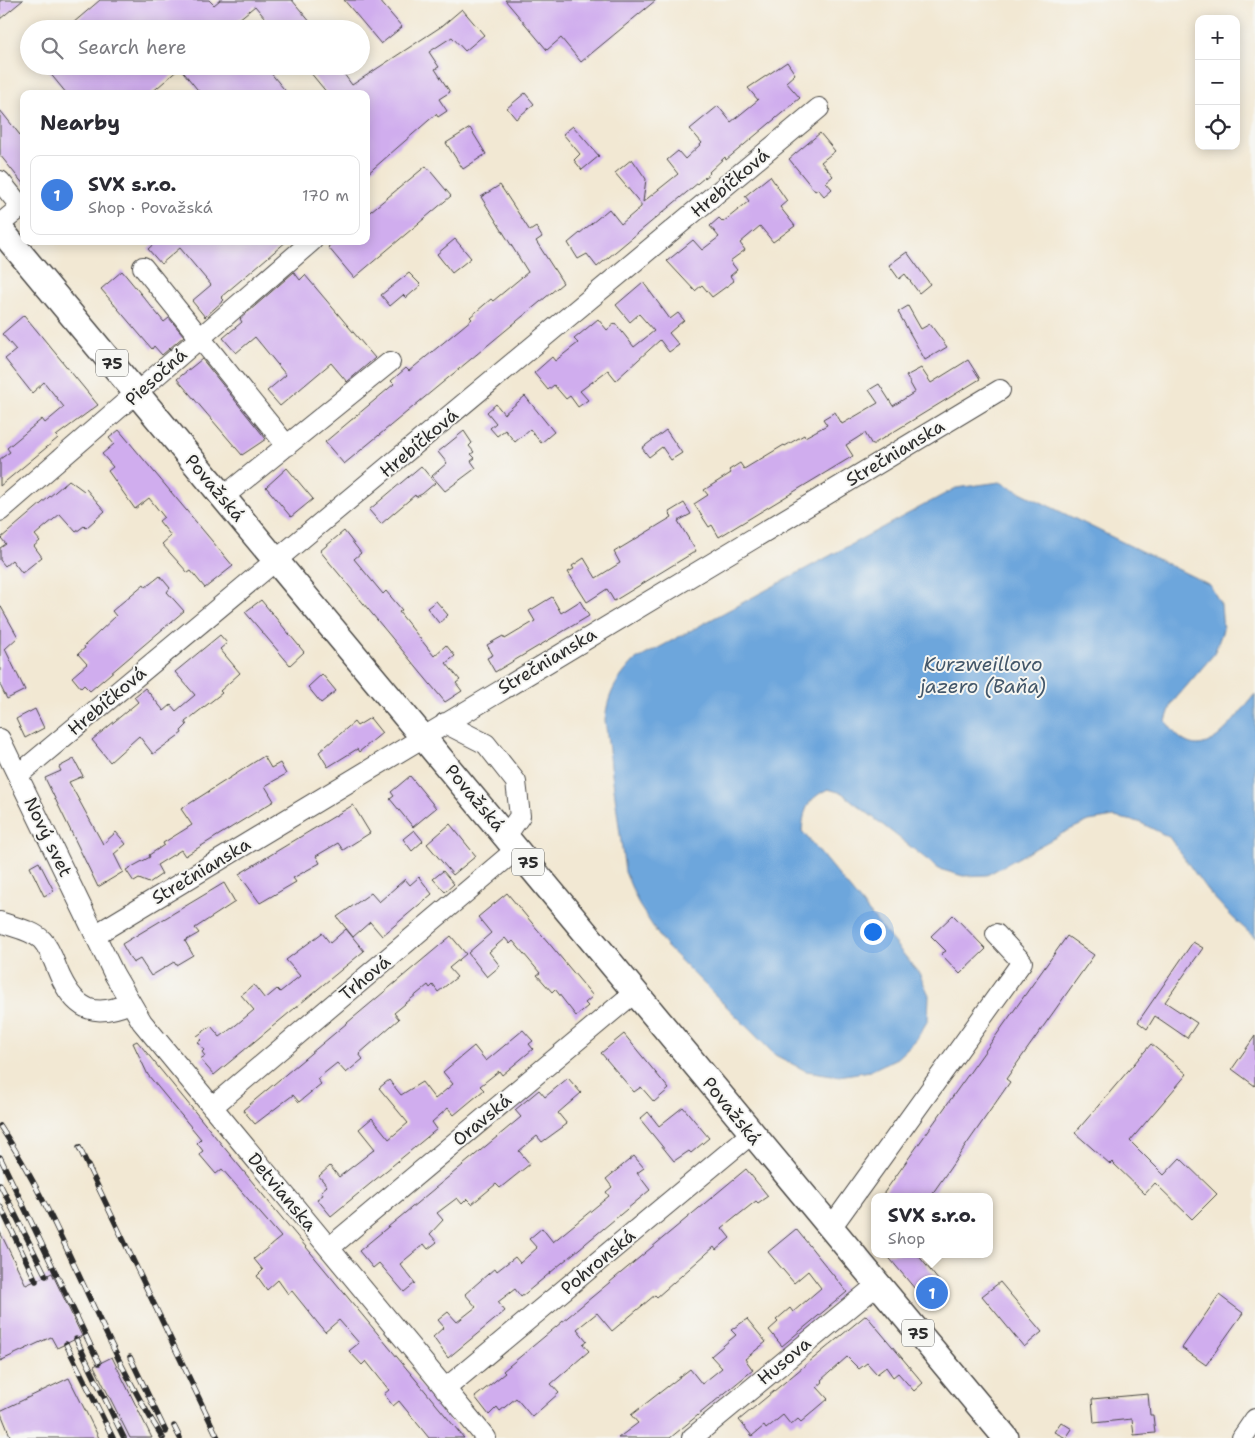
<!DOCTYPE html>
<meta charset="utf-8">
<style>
body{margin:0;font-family:"Shantell Sans",sans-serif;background:#f7f7f7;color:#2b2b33}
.controls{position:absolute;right:15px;top:15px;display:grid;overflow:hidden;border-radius:10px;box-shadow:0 2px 12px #0003}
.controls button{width:45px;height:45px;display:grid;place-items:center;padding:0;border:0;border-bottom:1px solid #e1e1e2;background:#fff;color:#2b2b33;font:25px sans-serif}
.you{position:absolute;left:872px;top:931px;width:18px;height:18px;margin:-12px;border:4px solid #fff;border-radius:50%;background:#1a73e8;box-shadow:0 0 0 8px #1a73e833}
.badge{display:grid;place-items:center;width:32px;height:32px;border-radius:50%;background:#c8321e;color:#fff;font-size:16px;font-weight:700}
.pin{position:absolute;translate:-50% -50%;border:2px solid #fff;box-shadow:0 1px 5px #0006}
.popup{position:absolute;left:871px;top:1193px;width:122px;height:65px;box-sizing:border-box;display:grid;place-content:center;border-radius:10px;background:#fff;filter:drop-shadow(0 1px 4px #0005);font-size:16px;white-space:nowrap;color:#7c7c81}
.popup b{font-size:19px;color:#2b2b33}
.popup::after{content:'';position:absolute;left:50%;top:100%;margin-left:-10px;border:10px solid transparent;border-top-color:#fff}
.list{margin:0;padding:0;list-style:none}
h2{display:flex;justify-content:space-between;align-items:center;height:65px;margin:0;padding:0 20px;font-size:21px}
h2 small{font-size:16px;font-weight:400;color:#7c7c81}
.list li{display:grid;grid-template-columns:32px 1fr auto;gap:15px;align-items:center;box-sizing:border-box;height:80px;margin:0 10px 10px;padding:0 10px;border:1px solid #e1e1e2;border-radius:10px}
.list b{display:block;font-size:19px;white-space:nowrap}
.list p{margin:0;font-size:16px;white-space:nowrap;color:#7c7c81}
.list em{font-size:16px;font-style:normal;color:#7c7c81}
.icon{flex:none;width:28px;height:28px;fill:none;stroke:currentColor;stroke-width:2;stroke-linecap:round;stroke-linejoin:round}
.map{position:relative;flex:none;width:1255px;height:1438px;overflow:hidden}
.search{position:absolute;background:#fff;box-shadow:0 2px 12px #0003;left:20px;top:20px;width:350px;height:55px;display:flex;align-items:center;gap:12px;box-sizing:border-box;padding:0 18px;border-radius:28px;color:#7c7c81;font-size:19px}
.panel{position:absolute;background:#fff;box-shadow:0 2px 12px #0003;left:20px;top:90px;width:350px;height:155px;border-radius:10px}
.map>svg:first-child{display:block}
.water{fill:#6da6dc;stroke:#4c6884}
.building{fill:#d0adee}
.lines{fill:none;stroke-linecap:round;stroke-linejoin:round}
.minor-casing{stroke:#494744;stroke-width:22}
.major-casing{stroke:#494744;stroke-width:28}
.minor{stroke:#fff;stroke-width:20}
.major{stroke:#fff;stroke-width:25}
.rail-casing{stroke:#2b2b2b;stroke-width:5.5}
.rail{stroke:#f6f6f2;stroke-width:4;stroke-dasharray:11;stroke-linecap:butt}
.labels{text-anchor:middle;stroke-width:4;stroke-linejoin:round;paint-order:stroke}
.shield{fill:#f6f6f2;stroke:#686867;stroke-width:1}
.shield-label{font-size:16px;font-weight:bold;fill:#2b2b2b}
.street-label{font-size:18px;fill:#2b2b2b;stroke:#f6f6f2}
.water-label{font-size:19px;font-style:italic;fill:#425669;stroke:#f6f6f2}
</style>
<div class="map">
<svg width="1255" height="1438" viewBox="0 0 1255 1438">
<rect width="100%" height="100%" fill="#f6f6f2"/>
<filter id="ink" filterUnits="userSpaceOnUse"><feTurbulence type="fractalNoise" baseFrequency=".02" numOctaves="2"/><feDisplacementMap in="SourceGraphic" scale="10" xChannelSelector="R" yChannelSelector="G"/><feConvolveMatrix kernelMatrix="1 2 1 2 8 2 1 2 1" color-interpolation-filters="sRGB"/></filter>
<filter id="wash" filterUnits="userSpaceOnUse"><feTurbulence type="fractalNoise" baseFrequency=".0096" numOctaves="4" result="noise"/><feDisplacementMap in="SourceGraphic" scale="20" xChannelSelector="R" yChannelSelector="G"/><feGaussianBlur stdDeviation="1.12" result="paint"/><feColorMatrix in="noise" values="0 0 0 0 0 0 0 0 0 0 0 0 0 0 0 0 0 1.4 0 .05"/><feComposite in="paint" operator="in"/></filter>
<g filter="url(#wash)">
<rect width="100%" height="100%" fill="#f2e8d3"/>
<path class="water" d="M1000 482 1210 585 1221 605 1223 630 1214 654 1172 703 1166 721C1200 775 1229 725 1255 694V938L1232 917 1207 890 1169 837 1139 822 1114 817 1089 821 1065 832 987 875 963 876 939 869 842 793 828 789C808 799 804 808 802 831L919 973 929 995 928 1020 916 1040 897 1058 870 1071 839 1076 806 1071 775 1055 665 945 639 905 625 872 605 720C608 693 616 681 634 661L956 488Z"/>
<g id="blocks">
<path class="building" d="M0 0H23L0 19Z
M100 0H209L214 5 220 0H292L316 29H274L255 6 227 29H66Z
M344 0H379L402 27 381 44Z
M505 0H656L581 62 561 38 547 50Z
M462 9 484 35 465 51 452 37 429 52 439 67 435 69 450 92 439 99 447 111 438 117 436 114 366 175V94H328L305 66H353L344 74 352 85 442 26Z
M787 62 795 74 786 82 800 98 726 160 725 157 709 172 710 173 597 267 587 254 578 259 568 243 609 209 621 224 641 207V204L615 173 632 159 646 179 643 202 678 174 667 160 678 151 685 159 702 143 690 129 718 106 731 122 758 100 748 88Z
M44 66H265L288 94H201L180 68 150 94H67Z
M525 93 534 104 516 119 507 108Z
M0 110 24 140V185L0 155Z
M573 126 599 156 582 170 574 160 580 154 563 134Z
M470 128 486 154 463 169 446 143Z
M820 133 835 151 821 162 833 176 826 182 832 189 824 196 818 189 815 191 789 159Z
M426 166 451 196 354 278 328 247 335 241H366V215Z
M770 176 787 201 780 207 795 226 773 242 760 226 740 243 745 250 730 261 737 270 730 276 734 281 712 297 702 285 695 291 667 261 693 240 702 250 719 237 710 226 719 218 723 222 749 201 745 196Z
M500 185 530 231 536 227 542 237 536 241 563 283 344 464 325 442 394 384 391 381 406 368 409 371 472 319 470 317 491 299 493 301 528 272 481 197Z
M455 239 471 258 452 273 437 254Z
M157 241H287L221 297 224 300 205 317 192 301 211 285 180 248 161 264 148 249Z
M907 252 930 284 919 293 905 274 899 279 889 265Z
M122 271 164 322 169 318 184 336 162 355 154 346 152 349 101 289Z
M294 272 300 280 305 275 375 358 347 382 331 363 280 406 267 391 286 375 255 337 236 353 223 338 242 322 240 319Z
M409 273 421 285 406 298 403 295 390 306 381 295Z
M643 282 670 319 678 313 684 320 669 333 679 345 669 352 660 340 616 380 608 370 580 391 588 400 578 407 570 396 566 399 554 385 548 390 534 373 552 357 555 361 578 343 574 339 598 319 607 330 615 323 634 347 654 331 639 314 630 322 616 305Z
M908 306 921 329 930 324 947 347 925 360 898 312Z
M24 315 98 405 56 436 58 438 0 486V459L10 452 7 448 42 419 45 423 64 407 44 382 32 393 5 359 16 350 2 334Z
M202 359 266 439 242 455 177 379Z
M968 360 980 379 872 445 865 433 846 445 853 456 719 537 712 525 709 527 694 504 708 495 704 490 731 473 729 470 740 463 744 469 784 445 785 446 804 435 805 437 827 425 823 419 835 412 842 424 878 403 869 390 879 384 893 406 915 392 906 376 921 368 931 383Z
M525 396 554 432 541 443 530 429 515 442 505 430 497 436 490 428 496 423 487 412 496 404 504 414Z
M119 430 233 566 205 588 191 571 188 573 162 544 171 536 159 521 164 517 149 498 135 509 108 471 113 467 102 454 114 444 109 438Z
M666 430 682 453 671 460 662 447 649 457 642 448Z
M464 431 472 443 469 446 474 452 471 454 475 458 471 461 476 468 445 491 432 476 447 463 438 452Z
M421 466 435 483 422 494 416 497 415 495 381 524 369 510Z
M287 468 313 499 291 517 266 487Z
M69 480 84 491 86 489 105 511 86 528 84 526 76 532 60 514 35 535 40 541 34 546 42 557 22 573 12 560 5 566 0 560V548L6 544 1 538Z
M684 503 691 514 678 521 696 551 614 601 607 589 587 602 568 572 574 569 572 566 584 558 596 578 620 563 614 552 672 517 669 512Z
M344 531 361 553 354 559 383 594 386 591 402 610 399 612 434 656 446 645 455 656 446 663 460 680 456 683 462 691 445 702 320 551Z
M160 576 170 588 167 592 184 611 90 691 84 685 81 688 72 677 87 664 78 654 85 648 84 646 116 616 112 611 144 584 146 587Z
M552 597 561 613 580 601 589 616 495 672 487 658 493 655 487 645 503 636 505 639 535 621 529 611Z
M261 600 304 652 290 665 245 612Z
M436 601 448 615 439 623 427 608Z
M0 605 18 637 5 649 25 690 7 699 0 685Z
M220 635 227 643 220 649 240 673 220 691 222 693 185 722 187 725 181 731 182 733 153 754 139 736 110 762 92 740 138 702 134 697 145 688 164 711 171 705 176 711 195 695 175 672Z
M322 674 336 691 321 703 308 687Z
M35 709 44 728 25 738 16 719Z
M370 718 382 733 359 752 357 749 328 767 319 752 354 722 357 726Z
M264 756 271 768 280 763 286 774 265 786 274 801 185 856 181 850 157 865 162 874 149 883 139 879 134 882 126 870 150 857 149 855 164 845 163 843 192 825 181 809Z
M74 759 83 776 69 782 103 844 116 832 126 844 114 854 123 872 98 887 45 778 61 771 59 767Z
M410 776 436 808 413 827 390 799 394 796 391 792Z
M353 805 370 833 343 850 338 843 316 856 320 863 293 878 296 882 260 903 239 874Z
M450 824 476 856 453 875 427 844Z
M414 830 423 841 412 851 403 839Z
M39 862 54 891 44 896 30 867Z
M443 871 454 884 445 892 433 879Z
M419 877 432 894 382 936 370 922 353 937 337 917 371 893 379 902 405 879 410 885Z
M224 883 235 902 195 928 199 933 185 941 193 955 176 965 174 962 151 976 140 959 133 963 122 944Z
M507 893 593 996 585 1003 588 1006 576 1016 555 989 552 992 537 975 540 973 513 941 510 944 505 938 489 952 500 966 487 977 468 953 491 933 478 917Z
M953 915 986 949 960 974 941 954 946 951 931 936Z
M346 929 364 951 214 1075 200 1059 205 1056 202 1052 204 1050 198 1042 201 1040 197 1036 211 1026 220 1037 236 1025 254 1010 241 995 254 985 265 999 277 989 280 992 300 976 286 960 322 933 330 943Z
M451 936 466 954 449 968 457 977 438 992 433 985 430 988 428 985 394 1013 399 1019 359 1054 363 1059 346 1073 337 1063 317 1079 321 1084 299 1102 293 1095 255 1124 243 1110Z
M1067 936 1094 955 1006 1079 1010 1082 930 1197H881Z
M1193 942 1203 948 1165 1002 1197 1023 1187 1038 1155 1016 1147 1029 1138 1022Z
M523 1030 533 1041 529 1044 533 1049 502 1075 499 1071 480 1086 484 1090 454 1115 448 1108 432 1122 437 1129 331 1216 317 1199 323 1195 321 1191 327 1186 319 1176 330 1166 339 1177 375 1149 359 1129 372 1118 389 1139 408 1123 379 1088 389 1080 401 1095 422 1082 435 1099 453 1084 443 1072 474 1046 486 1061Z
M624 1034 669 1089 654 1102 641 1087 634 1092 601 1053Z
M1255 1036V1086L1232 1069Z
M137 1041 263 1195 464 1438H429L399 1401 393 1406 384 1394 389 1390 366 1361 362 1365 349 1351 359 1343 339 1320 325 1332 292 1291 288 1294 278 1280 267 1290 257 1276 263 1270 254 1259 281 1237 222 1169 216 1174 199 1154 203 1151 197 1143 201 1139 148 1075 133 1043Z
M1151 1044 1187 1074 1130 1141 1164 1175 1180 1158 1217 1194 1192 1219 1155 1183 1145 1194 1112 1162 1110 1164 1075 1133Z
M568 1078 581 1093 558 1113 567 1124 542 1142 537 1136 519 1151 530 1164 500 1188 496 1184 472 1204 467 1199 462 1204 457 1198 437 1213 443 1220 430 1234 437 1242 428 1249 424 1244 400 1264 415 1283 404 1292 379 1263 373 1268 359 1251 521 1117 515 1110 539 1090 545 1097Z
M683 1107 709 1138 691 1153 689 1151 674 1161 640 1119 648 1112 659 1126Z
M634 1156 644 1168 637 1173 650 1190 521 1297 515 1289 498 1302 505 1311 448 1358 433 1337 444 1327 438 1320 448 1312 457 1322 476 1307 465 1294 495 1268 497 1271 515 1257 520 1263 537 1248 529 1239 542 1228 553 1242 609 1196 606 1192 612 1187 606 1179Z
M746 1169 768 1196 758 1203 756 1201 722 1228 730 1238 716 1250 714 1247 657 1297 655 1295 612 1331 597 1313 577 1329 587 1341 583 1344 589 1351 551 1384 559 1393 532 1417 516 1398 500 1411 497 1407 489 1415 475 1397 505 1373 503 1371Z
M796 1229 847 1292 782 1346 769 1330 778 1322 776 1320 790 1308 793 1312 821 1288 808 1271 794 1283 768 1252Z
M0 1232 26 1285 52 1273 82 1336 57 1348 51 1337 0 1361Z
M886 1254H917L948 1292 930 1307Z
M1000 1282 1042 1332 1024 1347 982 1296Z
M1219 1295 1243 1313 1206 1365 1182 1348Z
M866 1315 923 1383 914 1391 898 1373 893 1377 886 1367 877 1374 867 1363 859 1369 847 1357 821 1380 823 1382 817 1387 828 1399 801 1422 798 1419 791 1425 783 1415 766 1429 764 1426 752 1436 739 1420Z
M747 1319 766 1342 745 1359 753 1370 670 1438H618L638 1423 631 1415 690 1369 702 1384 722 1368 711 1356 736 1335 731 1330Z
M112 1357 152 1438H130L94 1366Z
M69 1378 99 1438H11L0 1411Z
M1148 1394 1150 1415H1153L1155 1433 1134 1435 1132 1419 1094 1423 1092 1399Z
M1061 1422 1072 1429 1066 1438 1054 1432Z"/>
</g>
</g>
<g filter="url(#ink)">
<use href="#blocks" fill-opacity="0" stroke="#494744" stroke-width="1"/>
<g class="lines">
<g class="minor-casing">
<path id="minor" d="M0 181 21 207 0 224
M143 267 287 446
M223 497 390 362
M0 511 312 241
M445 723 486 744 516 782 520 816 506 836
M0 739 114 974 142 1022 486 1438
M18 775 819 108
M0 922C13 927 32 930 42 940 52 951 55 966 61 978 78 1013 97 1017 130 1003
M95 935 1000 390
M212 1107 517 849
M830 1229 1022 962 996 934
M329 1248 635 992
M445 1389 751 1134
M692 1438 877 1285
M1242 1438 1255 1419"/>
</g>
<g class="major-casing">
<path id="major" d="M0 229 1006 1438"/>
</g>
<use href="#minor" class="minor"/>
<use href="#major" class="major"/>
<g class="rail-casing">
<path id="rail" d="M0 1126C65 1224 99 1339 163 1438
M79 1147 218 1438
M0 1157 99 1363
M0 1184 46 1276
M0 1206 36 1281
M76 1339 124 1438
M66 1344 113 1438
M130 1357 166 1432
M174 1426 180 1438"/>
</g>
<use href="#rail" class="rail"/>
</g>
</g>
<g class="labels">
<g class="shield">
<rect x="96" y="349.5" width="32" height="27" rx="4"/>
<rect x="512" y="848.5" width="32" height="27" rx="4"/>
<rect x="902" y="1319.5" width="32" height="27" rx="4"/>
</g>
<g class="shield-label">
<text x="112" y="369">75</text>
<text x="528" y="868">75</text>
<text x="918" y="1339">75</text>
</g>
<g class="street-label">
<text transform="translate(730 183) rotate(-40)" y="6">Hrebíčková</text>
<text transform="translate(156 377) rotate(-42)" y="6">Piesočná</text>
<text transform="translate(419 443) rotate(-40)" y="6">Hrebíčková</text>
<text transform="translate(895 453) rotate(-31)" y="6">Strečnianska</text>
<text transform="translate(215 488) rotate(50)" y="6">Považská</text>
<text transform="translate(547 661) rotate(-31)" y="6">Strečnianska</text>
<text transform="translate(107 701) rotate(-40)" y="6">Hrebíčková</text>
<text transform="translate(475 798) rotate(50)" y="6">Považská</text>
<text transform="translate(48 837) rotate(64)" y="6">Nový svet</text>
<text transform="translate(201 871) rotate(-31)" y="6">Strečnianska</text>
<text transform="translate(365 978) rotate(-40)" y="6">Trhová</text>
<text transform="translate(732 1111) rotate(51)" y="6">Považská</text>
<text transform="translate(482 1120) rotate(-40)" y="6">Oravská</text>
<text transform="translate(282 1192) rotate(50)" y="6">Detvianska</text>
<text transform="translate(598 1262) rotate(-40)" y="6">Pohronská</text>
<text transform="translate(784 1361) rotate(-40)" y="6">Husova</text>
</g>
<g class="water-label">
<text x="983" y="671">Kurzweillovo<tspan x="983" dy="22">jazero (Baňa)</tspan></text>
</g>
</g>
</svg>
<div class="controls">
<button>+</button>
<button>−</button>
<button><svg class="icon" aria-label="locate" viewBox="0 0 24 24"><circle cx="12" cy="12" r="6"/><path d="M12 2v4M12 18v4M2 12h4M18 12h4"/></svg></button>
</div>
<div class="you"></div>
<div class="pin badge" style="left:932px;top:1293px;background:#3f7fe0">1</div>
<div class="popup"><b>SVX s.r.o.</b>Shop</div>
<div class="search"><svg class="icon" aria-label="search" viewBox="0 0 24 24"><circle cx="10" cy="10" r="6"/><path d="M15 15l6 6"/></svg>Search here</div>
<section class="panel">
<h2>Nearby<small></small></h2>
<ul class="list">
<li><span class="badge" style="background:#3f7fe0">1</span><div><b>SVX s.r.o.</b><p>Shop · Považská</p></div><em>170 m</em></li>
</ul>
</section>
</div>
